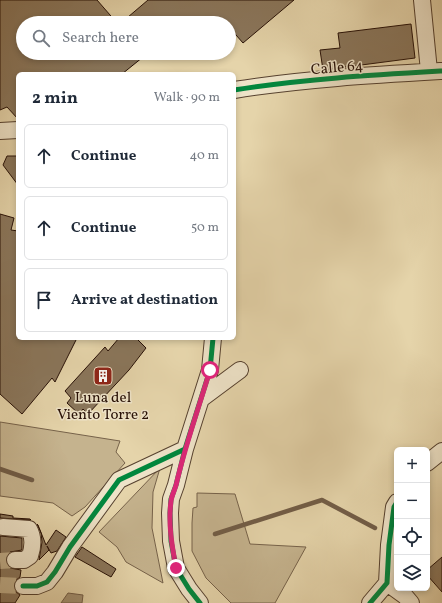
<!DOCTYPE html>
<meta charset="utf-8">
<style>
body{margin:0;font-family:Vollkorn,serif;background:#f2f2f3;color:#1f2937}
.controls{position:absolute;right:12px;bottom:12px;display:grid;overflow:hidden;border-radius:6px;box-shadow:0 2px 6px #0003}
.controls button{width:36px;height:36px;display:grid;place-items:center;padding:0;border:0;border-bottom:1px solid #e0e1e3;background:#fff;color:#1f2937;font:20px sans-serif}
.stop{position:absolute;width:12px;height:12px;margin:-9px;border:3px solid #db2777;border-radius:50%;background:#fff}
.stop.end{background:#db2777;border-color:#fff;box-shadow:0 1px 4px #0008}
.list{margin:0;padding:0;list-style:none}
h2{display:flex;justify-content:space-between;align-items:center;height:52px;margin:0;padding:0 16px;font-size:17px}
h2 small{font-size:13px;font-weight:400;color:#747a83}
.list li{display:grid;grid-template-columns:26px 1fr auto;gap:12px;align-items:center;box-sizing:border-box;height:64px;margin:0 8px 8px;padding:0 8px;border:1px solid #e0e1e3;border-radius:6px}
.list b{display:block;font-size:15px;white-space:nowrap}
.list em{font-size:13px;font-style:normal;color:#747a83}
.icon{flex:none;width:22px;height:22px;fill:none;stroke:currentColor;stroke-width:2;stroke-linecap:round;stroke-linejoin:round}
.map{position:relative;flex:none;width:442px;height:603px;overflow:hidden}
.search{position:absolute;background:#fff;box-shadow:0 2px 6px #0003;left:16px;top:16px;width:220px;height:44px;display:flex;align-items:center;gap:10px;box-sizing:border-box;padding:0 14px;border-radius:22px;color:#747a83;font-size:15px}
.panel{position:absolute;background:#fff;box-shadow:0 2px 6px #0003;left:16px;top:72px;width:220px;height:268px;border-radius:6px}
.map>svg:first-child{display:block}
.green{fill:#c5b38e;stroke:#76624a}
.water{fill:#a49172;stroke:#725d47}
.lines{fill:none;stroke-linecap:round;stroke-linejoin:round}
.stream{stroke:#725d47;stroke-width:4.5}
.building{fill:#8a765b;stroke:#271006}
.minor-tunnel{stroke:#bfad89;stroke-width:16;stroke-dasharray:16 8;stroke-linecap:butt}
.minor-casing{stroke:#56412f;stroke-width:18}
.minor{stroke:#eee3c8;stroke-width:16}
.cycleway-casing{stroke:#eee3c8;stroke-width:8}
.cycleway{stroke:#00873e;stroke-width:5}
.route{stroke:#db2777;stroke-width:5}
.labels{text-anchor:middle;stroke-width:3;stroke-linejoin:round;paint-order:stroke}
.street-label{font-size:15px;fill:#271006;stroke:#eee3c8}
.poi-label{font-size:15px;fill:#271006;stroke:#eee3c8}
</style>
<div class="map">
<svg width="442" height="603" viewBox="0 0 442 603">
<rect width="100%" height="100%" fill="#e5d4aa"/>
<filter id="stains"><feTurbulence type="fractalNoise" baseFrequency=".005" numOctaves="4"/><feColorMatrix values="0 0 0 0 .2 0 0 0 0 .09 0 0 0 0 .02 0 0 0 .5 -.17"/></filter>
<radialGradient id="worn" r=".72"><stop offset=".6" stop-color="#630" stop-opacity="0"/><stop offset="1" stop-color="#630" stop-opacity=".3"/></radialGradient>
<path class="green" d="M0 422 120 441 116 452 125 463 85 507 72 516 53 503 0 496Z
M160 468 153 492 152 528 163 583 126 562 117 547 99 532Z
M197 493 235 494 250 544 306 547 275 603H231L206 578 192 551V523L193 508 197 507Z"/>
<path class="water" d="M68 593 83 595 82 603H61Z"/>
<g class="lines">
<path class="stream" d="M0 469 32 480
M215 534 322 500 375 528"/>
</g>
<path class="building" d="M0 0H97L117 23H23V53H148L122 74H18V119L7 107 0 110Z
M148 0H294L243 43 229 27V23H121Z
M411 24 415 58 323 70 320 50 340 48 338 33Z
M7 156H18V185L3 165Z
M0 214 14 218 11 230 18 231V338H77L55 382 52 378 22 414 0 394Z
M119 338H136L146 348 129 370 88 414 83 409 79 414 67 403 71 398 65 391 105 347 108 351Z
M0 514 13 516V518L30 519 31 520 0 518Z
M37 524 38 525 46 545 56 530 66 537 57 551 51 553 47 546 49 550 39 560 42 542 41 533Z
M0 536 22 538V550L10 552 7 556 6 560 7 564 10 568 21 570 20 577 15 581 14 586 15 591 20 595 15 603H0Z
M82 547 116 569 111 577 75 557Z
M442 557V592L427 575V570Z"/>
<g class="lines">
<path class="minor-tunnel" d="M0 561 15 560
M0 585 23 586"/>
<g class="minor-casing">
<path id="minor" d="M422 0 429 71
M234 90C303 79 373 75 442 71
M0 131 18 130
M201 399 240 370
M185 449 176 485 171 499 170 513 171 541 176 568 189 589 200 603
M427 463 442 451
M3 527 29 529C34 538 33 547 30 556L24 560H15
M387 583 405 596 411 603
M23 586H37L47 582 55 572 70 547 119 480 185 449 210 370 213 338
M370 603 387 583 389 545 394 507 397 502"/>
</g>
<use href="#minor" class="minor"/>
<g class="cycleway-casing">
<path id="cycleway" d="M234 90C303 79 373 75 442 71
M185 449 176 485 171 499 170 513 171 541 176 568 189 589 200 603
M23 586H37L47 582 55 572 70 547 119 480 185 449 210 370 213 338
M370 603 387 583 389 545 394 507 397 502"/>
</g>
<use href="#cycleway" class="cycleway"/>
</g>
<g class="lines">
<path class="route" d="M176 568C172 546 168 524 171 501 172 494 176 488 177 481 186 443 199 407 210 370"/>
</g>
<defs>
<g id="building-square" transform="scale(1)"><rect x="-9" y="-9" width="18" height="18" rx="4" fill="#8f2418" stroke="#eee3c8"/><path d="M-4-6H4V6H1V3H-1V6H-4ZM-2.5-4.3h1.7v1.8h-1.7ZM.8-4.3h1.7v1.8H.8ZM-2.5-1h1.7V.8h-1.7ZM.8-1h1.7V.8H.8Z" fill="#fff"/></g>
</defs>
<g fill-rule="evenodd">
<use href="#building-square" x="103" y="376"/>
</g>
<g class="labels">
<g class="street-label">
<text transform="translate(337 67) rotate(-5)" y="5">Calle 64</text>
</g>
<g class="poi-label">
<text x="103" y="402">Luna del<tspan x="103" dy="17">Viento Torre 2</tspan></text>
</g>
</g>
<rect width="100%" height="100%" filter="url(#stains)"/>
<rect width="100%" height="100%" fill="url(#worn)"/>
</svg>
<div class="controls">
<button>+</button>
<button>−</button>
<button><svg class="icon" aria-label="locate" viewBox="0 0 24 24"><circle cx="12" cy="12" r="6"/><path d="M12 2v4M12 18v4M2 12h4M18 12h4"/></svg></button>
<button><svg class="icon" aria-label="layers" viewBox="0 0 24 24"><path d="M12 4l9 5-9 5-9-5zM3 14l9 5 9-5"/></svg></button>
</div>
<div class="stop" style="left:210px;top:370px"></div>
<div class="stop end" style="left:176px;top:568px"></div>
<div class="search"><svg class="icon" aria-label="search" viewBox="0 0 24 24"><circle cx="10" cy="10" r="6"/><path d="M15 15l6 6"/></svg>Search here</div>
<section class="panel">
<h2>2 min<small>Walk · 90 m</small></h2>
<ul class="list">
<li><svg class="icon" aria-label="ahead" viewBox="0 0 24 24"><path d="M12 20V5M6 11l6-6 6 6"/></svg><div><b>Continue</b></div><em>40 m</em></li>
<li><svg class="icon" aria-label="ahead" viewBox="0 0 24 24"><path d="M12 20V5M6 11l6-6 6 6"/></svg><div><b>Continue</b></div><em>50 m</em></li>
<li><svg class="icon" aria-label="arrive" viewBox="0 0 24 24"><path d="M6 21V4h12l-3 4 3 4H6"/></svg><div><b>Arrive at destination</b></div></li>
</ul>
</section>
</div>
